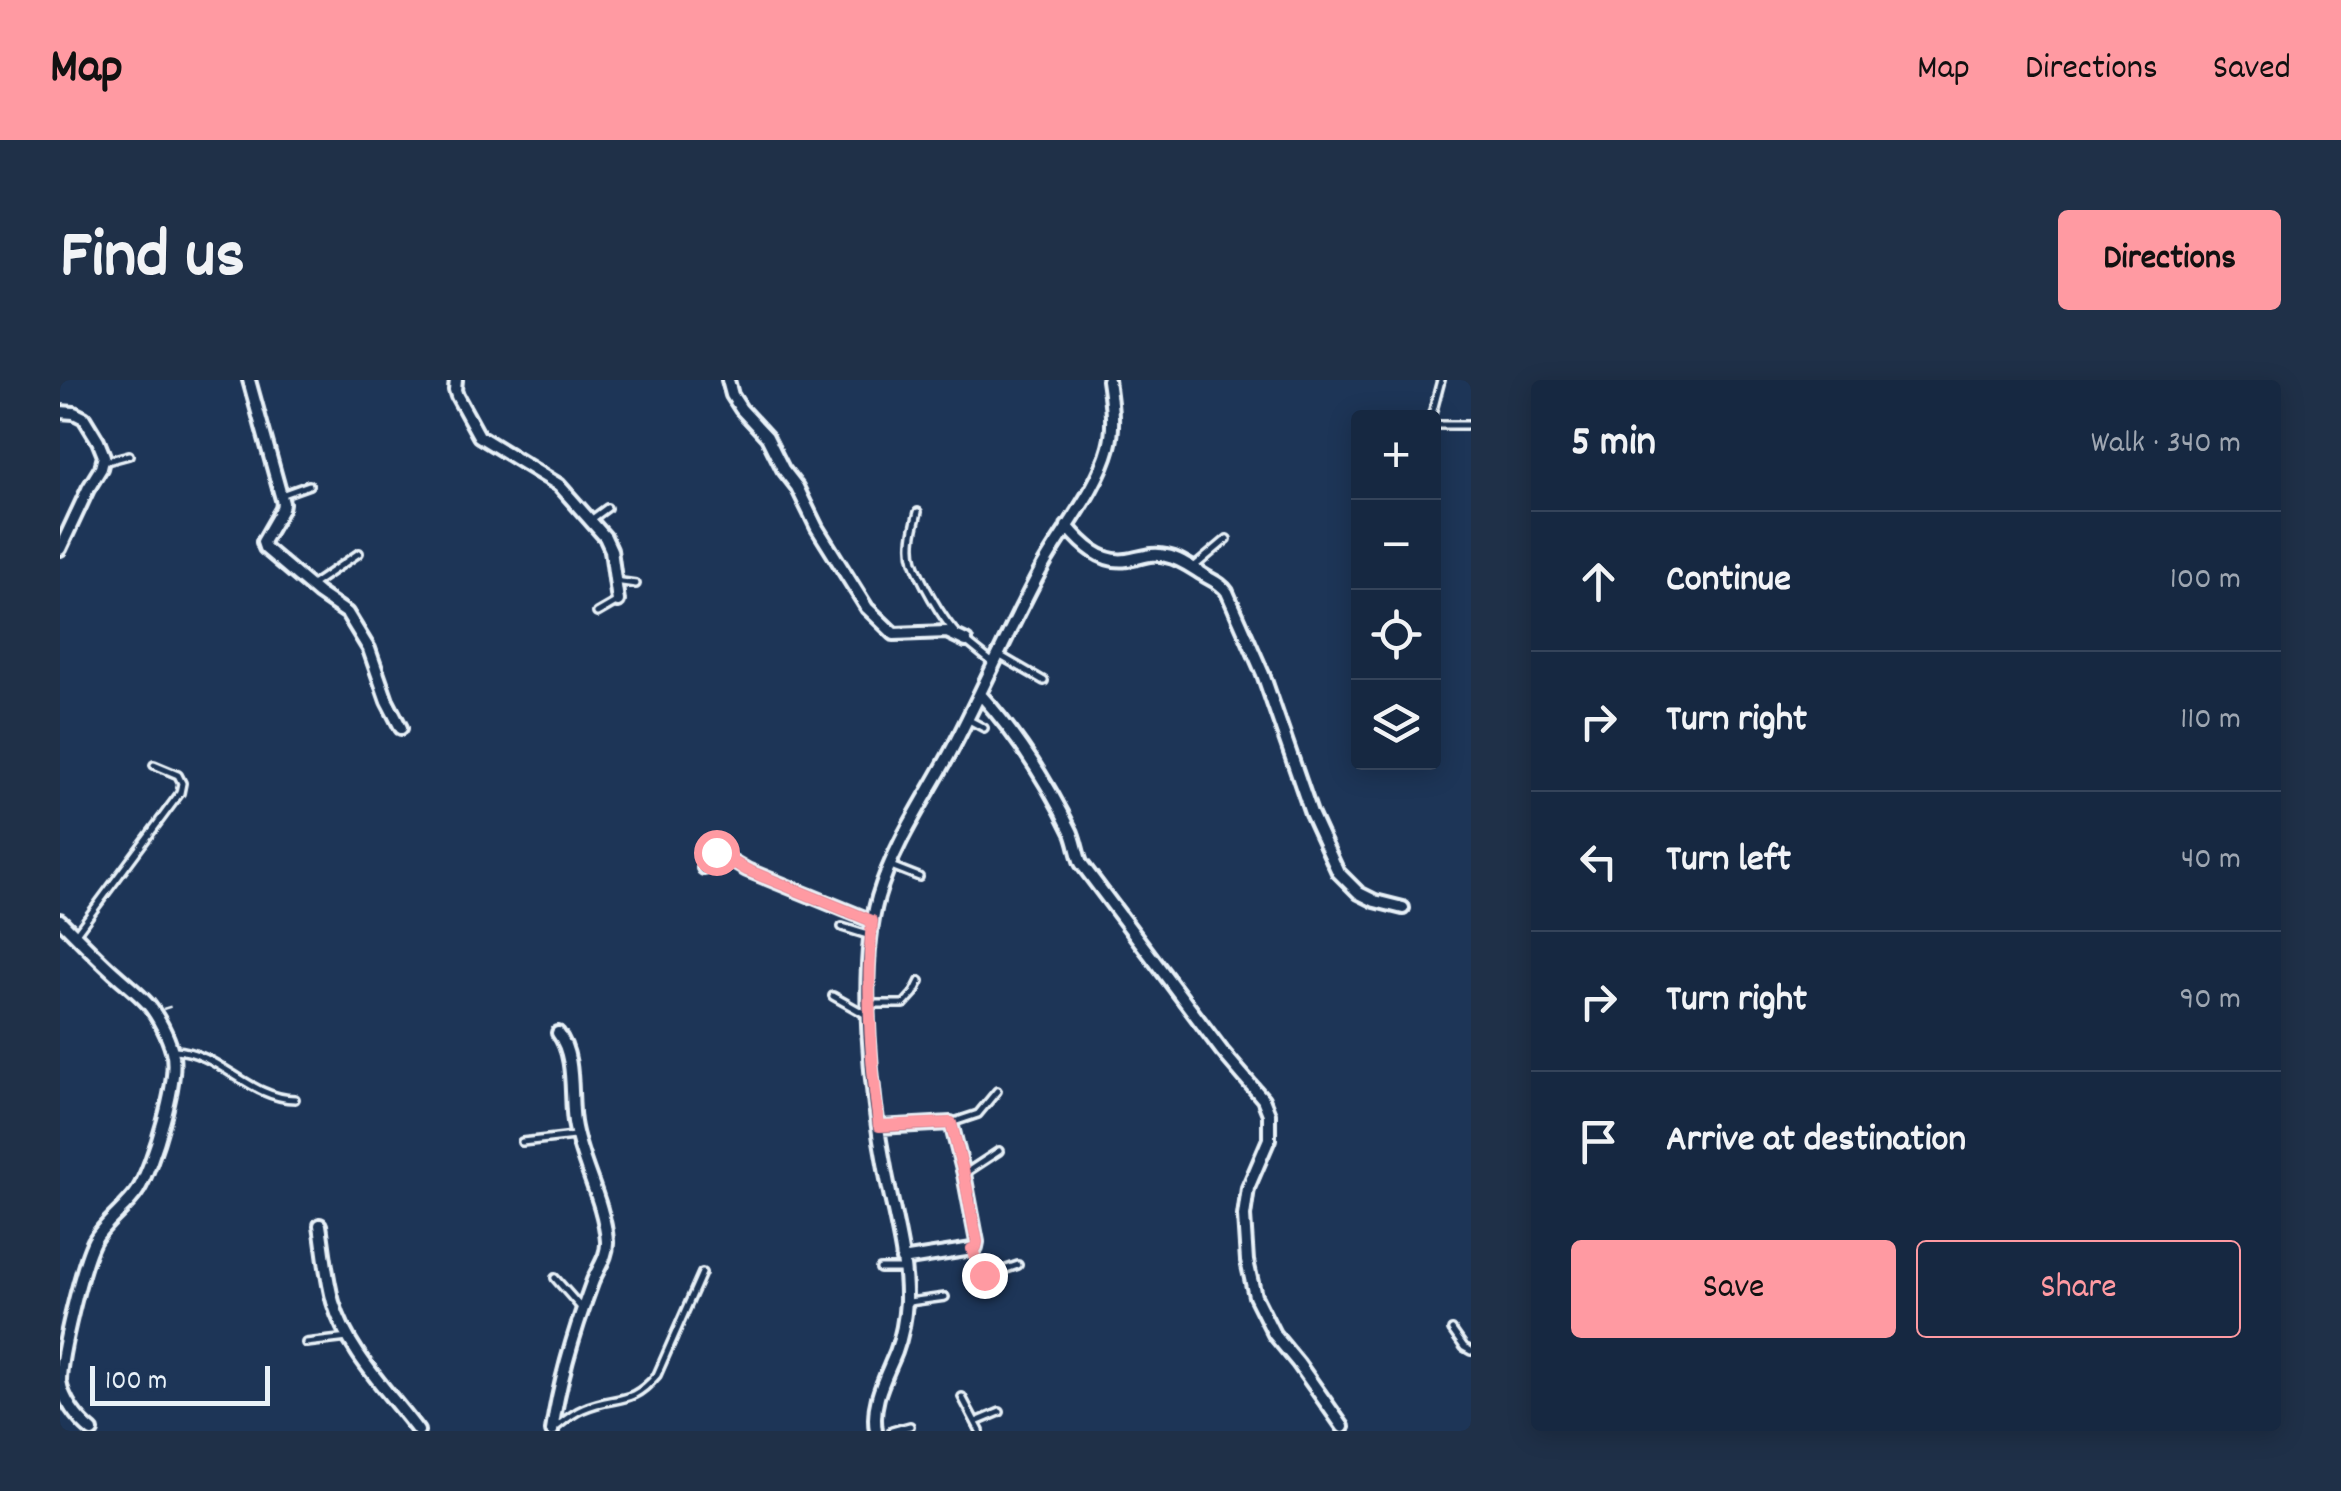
<!DOCTYPE html>
<meta charset="utf-8">
<style>
body{margin:0;font-family:Dekko,sans-serif;background:#1f3048;color:#f1f3f6}
.controls{position:absolute;right:30px;top:30px;display:grid;overflow:hidden;border-radius:10px;box-shadow:0 5px 25px #0003}
.controls button{width:90px;height:90px;display:grid;place-items:center;padding:0;border:0;border-bottom:2px solid #35445a;background:#162841;color:#f1f3f6;font:50px sans-serif}
.scale{position:absolute;left:30px;bottom:25px;width:180px;box-sizing:border-box;padding-left:10px;border:5px solid #e8f1f8;border-top:0;font-size:28px;line-height:35px;white-space:nowrap;color:#e8f1f8;-webkit-text-stroke:8px #1d3557;paint-order:stroke}
.stop{position:absolute;width:30px;height:30px;margin:-22px;border:8px solid #ff9aa2;border-radius:50%;background:#fff}
.stop.end{background:#ff9aa2;border-color:#fff;box-shadow:0 2px 10px #0008}
.list{margin:0;padding:0;list-style:none}
h2{display:flex;justify-content:space-between;align-items:center;height:130px;margin:0;padding:0 40px;font-size:42px}
h2 small{font-size:32px;font-weight:400;color:#9ea6b1}
.list li{display:grid;grid-template-columns:65px 1fr auto;gap:30px;align-items:center;box-sizing:border-box;height:140px;padding:0 40px;border-top:2px solid #35445a}
.list b{display:block;font-size:38px;white-space:nowrap}
.list em{font-size:32px;font-style:normal;color:#9ea6b1}
.actions{display:flex;gap:20px;padding:30px 40px}
.actions a{flex:1;padding:22px 0;border:2px solid #ff9aa2;border-radius:10px;text-align:center;font-size:35px;color:#ff9aa2}
.actions .main{background:#ff9aa2;color:#111}
.icon{flex:none;width:55px;height:55px;fill:none;stroke:currentColor;stroke-width:2;stroke-linecap:round;stroke-linejoin:round}
.map{position:relative;flex:none;width:1411px;height:1051px;overflow:hidden;border-radius:10px}
header{display:flex;align-items:center;gap:60px;box-sizing:border-box;height:140px;padding:0 50px;background:#ff9aa2;color:#111}
header strong{font-size:48px}
nav{display:flex;gap:55px;margin-inline-start:auto;font-size:35px}
.intro{display:flex;align-items:center;justify-content:space-between;box-sizing:border-box;height:240px;padding:0 60px}
h1{margin:0;font-size:70px}
.button{padding:25px 45px;border-radius:10px;background:#ff9aa2;color:#111;font-size:35px;font-weight:700}
main{display:flex;gap:60px;padding:0 60px}
aside{flex:1;background:#162841;border-radius:10px;box-shadow:0 5px 25px #0003}
.map>svg:first-child{display:block}
.lines{fill:none;stroke-linecap:round;stroke-linejoin:round}
.service-casing{stroke:#e8f1f8;stroke-width:12}
.minor-casing{stroke:#e8f1f8;stroke-width:18}
.path{stroke:#e8f1f8;stroke-width:2.5;stroke-dasharray:8 8;stroke-linecap:butt}
.service{stroke:#1d3557;stroke-width:5}
.minor{stroke:#1d3557;stroke-width:10}
.route{stroke:#ff9aa2;stroke-width:12}
</style>
<header>
<strong>Map</strong>
<nav><a>Map</a><a>Directions</a><a>Saved</a></nav>
</header>
<div class="intro"><h1>Find us</h1><a class="button">Directions</a></div>
<main>
<div class="map">
<svg width="1411" height="1051" viewBox="0 0 1411 1051">
<rect width="100%" height="100%" fill="#1d3557"/>
<filter id="ink" filterUnits="userSpaceOnUse"><feTurbulence type="fractalNoise" baseFrequency=".01" numOctaves="2"/><feDisplacementMap in="SourceGraphic" scale="20" xChannelSelector="R" yChannelSelector="G"/><feConvolveMatrix kernelMatrix="1 2 1 2 8 2 1 2 1" color-interpolation-filters="sRGB"/></filter>
<g filter="url(#ink)">
<g class="lines">
<g class="service-casing">
<path id="service" d="M1371 38 1381 0
M1374 45H1411
M43 82 69 75
M221 115 249 105
M858 132C854 148 849 165 854 181 860 200 882 238 895 252
M532 139 547 128
M1135 186 1167 159
M555 201 576 204
M252 205 299 173
M537 233 556 222
M907 262 934 284
M939 275 984 301
M909 340 924 348
M831 486 859 497
M782 547 811 556
M15 555 120 413 122 403 118 395 94 385
M773 616 805 634
M810 624H844L854 613 860 601
M115 670C159 672 190 719 235 719
M891 743 918 734 937 711
M462 762 514 756
M904 794 939 771
M913 872 920 894H932L958 885
M820 889H842
M495 898 523 930
M849 922 885 917
M1392 950 1404 967 1411 971
M246 963 288 958
M902 1017 920 1051
M916 1042 940 1032
M495 1048C504 1041 513 1033 523 1029 556 1014 569 1028 597 995L642 893
M832 1051 850 1046"/>
</g>
<g class="minor-casing">
<path id="minor" d="M189 0 223 123 222 129 203 162 205 168 258 213 287 233 309 269 327 321 341 348
M396 0 395 10 397 16 419 56 499 105 545 157 551 170 558 221
M668 0 672 15 681 29 707 57 723 89 737 107 757 148 807 228 834 254 887 252 906 261
M0 32 14 33 24 38 38 61 44 76 41 88 28 109 0 169
M1007 146C1022 164 1042 184 1067 180 1081 178 1092 172 1106 176 1119 178 1131 187 1142 194 1152 201 1160 202 1167 212L1203 294 1251 433 1278 492 1299 513 1315 521 1343 528
M920 314C957 355 988 403 1012 453 1016 463 1017 473 1021 483L1162 671 1203 719 1209 734V759L1188 808 1184 836 1187 881 1195 916 1214 954 1238 983 1283 1047
M644 488 651 474 656 472 687 490 812 541
M0 540C18 558 35 576 54 593 65 603 78 613 88 624 98 636 108 656 112 671 120 698 93 785 78 810 66 829 45 841 34 861 22 885 0 976 0 1001 3 1020 17 1039 32 1051
M819 747 891 743 904 794 917 862 916 867 912 869 842 880
M260 845C264 870 266 897 273 922 287 971 328 1011 358 1051
M492 1051C499 1003 515 949 532 903 537 889 548 877 547 861 544 820 520 782 514 742 510 715 516 676 498 653
M816 1051C811 1022 825 999 836 972 842 956 845 938 846 921 847 879 834 835 826 794 811 718 797 591 818 517 833 466 864 421 889 375 922 313 949 248 983 186 1004 149 1038 108 1049 67 1055 45 1051 22 1048 0"/>
</g>
<path class="path" d="M103 629 116 625"/>
<use href="#service" class="service"/>
<use href="#minor" class="minor"/>
</g>
</g>
<g class="lines" filter="url(#ink)">
<path class="route" d="M656 472 687 490 812 541C806 611 810 678 819 746L891 743 904 794 917 862 916 867 912 869 920 894 924 895"/>
</g>
</svg>
<div class="controls">
<button>+</button>
<button>−</button>
<button><svg class="icon" aria-label="locate" viewBox="0 0 24 24"><circle cx="12" cy="12" r="6"/><path d="M12 2v4M12 18v4M2 12h4M18 12h4"/></svg></button>
<button><svg class="icon" aria-label="layers" viewBox="0 0 24 24"><path d="M12 4l9 5-9 5-9-5zM3 14l9 5 9-5"/></svg></button>
</div>
<div class="scale">100 m</div>
<div class="stop" style="left:656px;top:472px"></div>
<div class="stop end" style="left:924px;top:895px"></div>
</div>
<aside>
<h2>5 min<small>Walk · 340 m</small></h2>
<ul class="list">
<li><svg class="icon" aria-label="ahead" viewBox="0 0 24 24"><path d="M12 20V5M6 11l6-6 6 6"/></svg><div><b>Continue</b></div><em>100 m</em></li>
<li><svg class="icon" aria-label="right" viewBox="0 0 24 24"><path d="M7 20v-9h11M14 6l5 5-5 5"/></svg><div><b>Turn right</b></div><em>110 m</em></li>
<li><svg class="icon" aria-label="left" viewBox="0 0 24 24"><path d="M17 20v-9H6M10 6l-5 5 5 5"/></svg><div><b>Turn left</b></div><em>40 m</em></li>
<li><svg class="icon" aria-label="right" viewBox="0 0 24 24"><path d="M7 20v-9h11M14 6l5 5-5 5"/></svg><div><b>Turn right</b></div><em>90 m</em></li>
<li><svg class="icon" aria-label="arrive" viewBox="0 0 24 24"><path d="M6 21V4h12l-3 4 3 4H6"/></svg><div><b>Arrive at destination</b></div></li>
</ul>
<div class="actions"><a class="main">Save</a><a>Share</a></div>
</aside>
</main>
